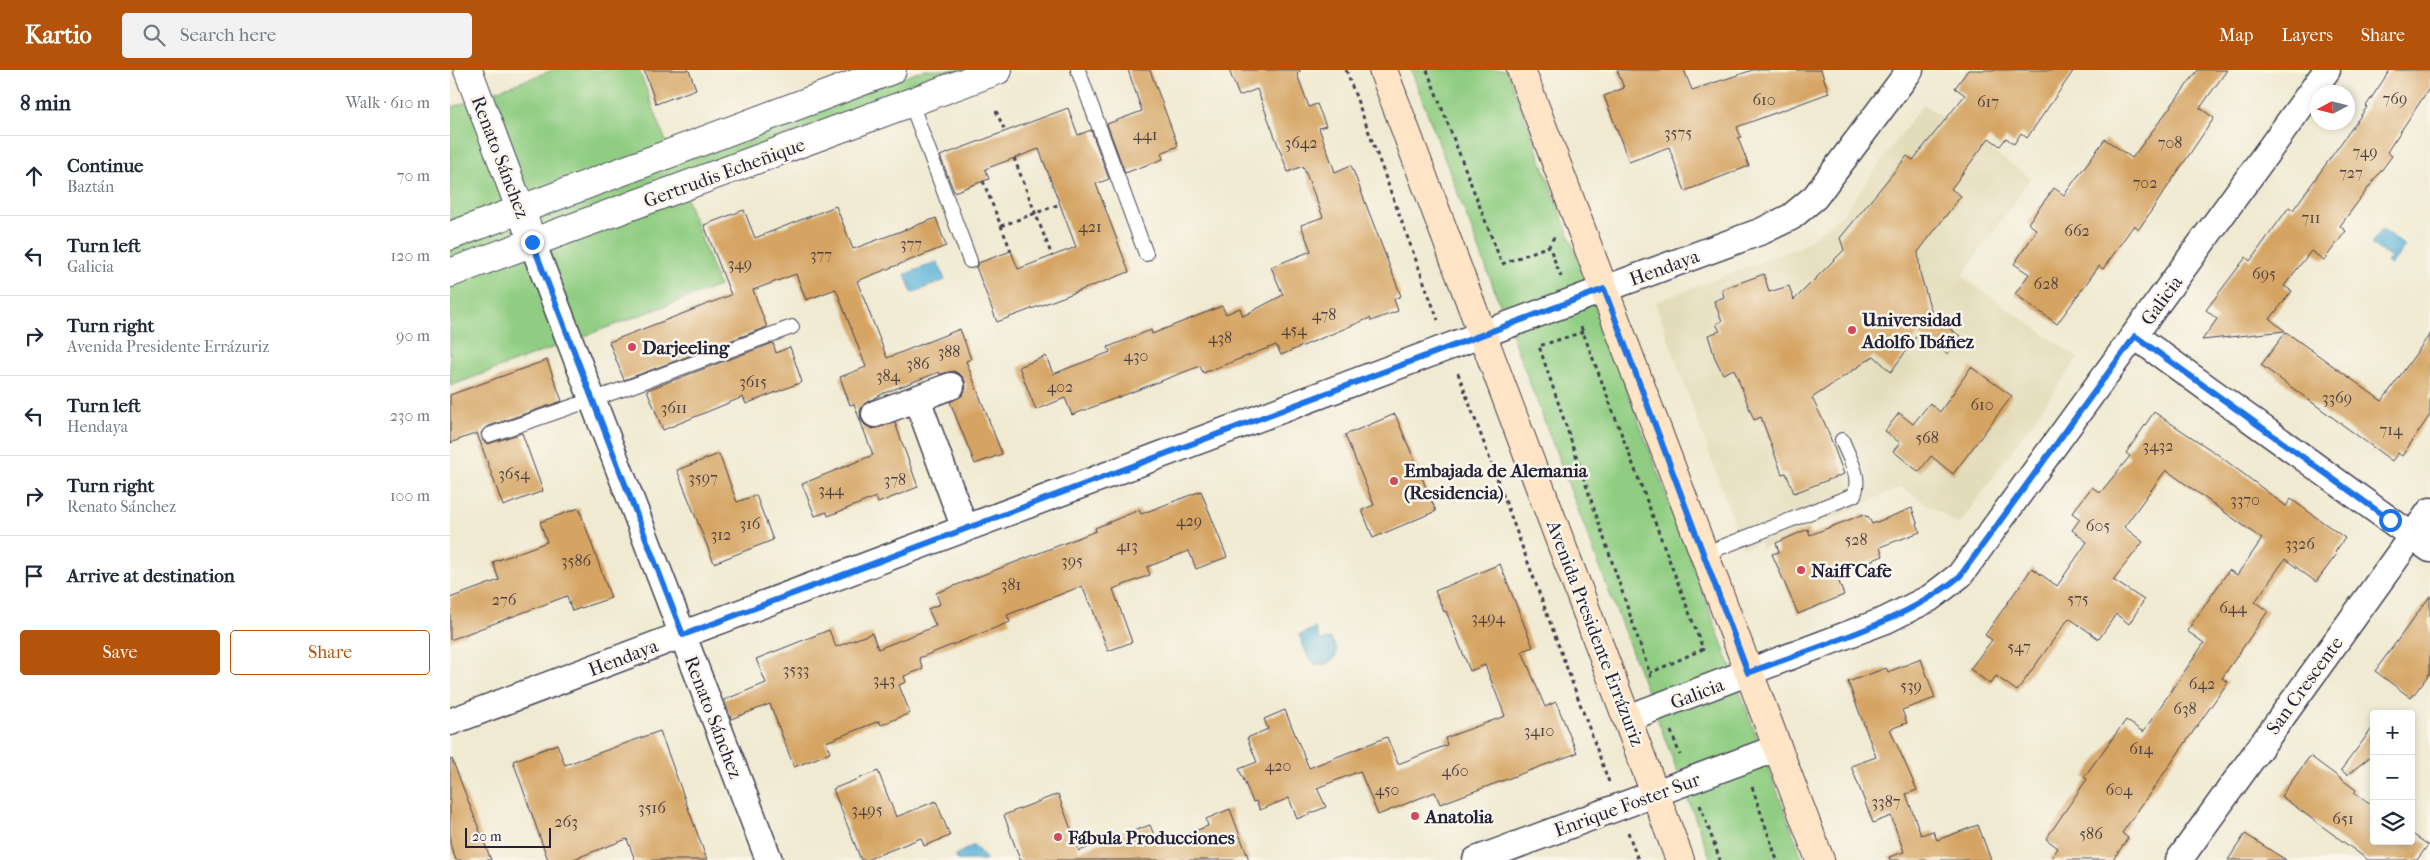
<!DOCTYPE html>
<meta charset="utf-8">
<style>
body{margin:0;font-family:"IM FELL French Canon",serif;background:#f2f2f3;color:#1f2937}
.controls{position:absolute;right:15px;bottom:15px;display:grid;overflow:hidden;border-radius:5px;box-shadow:0 2px 8px #0003}
.controls button{width:45px;height:45px;display:grid;place-items:center;padding:0;border:0;border-bottom:1px solid #e0e1e3;background:#fff;color:#1f2937;font:25px sans-serif}
.compass{position:absolute;left:1860px;top:15px;width:45px;height:45px;border-radius:50%;background:#fff;box-shadow:0 2px 8px #0003;rotate:263deg}
.scale{position:absolute;left:15px;bottom:12px;width:86px;box-sizing:border-box;padding-left:5px;border:2px solid #22223b;border-top:0;font-size:14px;line-height:18px;white-space:nowrap;color:#22223b;-webkit-text-stroke:4px #fbf7ec;paint-order:stroke}
.stop{position:absolute;width:15px;height:15px;margin:-11px;border:4px solid #1a73e8;border-radius:50%;background:#fff}
.stop.end{background:#1a73e8;border-color:#fff;box-shadow:0 1px 5px #0008}
.list{margin:0;padding:0;list-style:none}
h2{display:flex;justify-content:space-between;align-items:center;height:65px;margin:0;padding:0 20px;font-size:21px}
h2 small{font-size:16px;font-weight:400;color:#747a83}
.list li{display:grid;grid-template-columns:32px 1fr auto;gap:15px;align-items:center;box-sizing:border-box;height:80px;padding:0 20px;border-top:1px solid #e0e1e3}
.list b{display:block;font-size:19px;white-space:nowrap}
.list p{margin:0;font-size:16px;white-space:nowrap;color:#747a83}
.list em{font-size:16px;font-style:normal;color:#747a83}
.actions{display:flex;gap:10px;padding:15px 20px}
.actions a{flex:1;padding:11px 0;border:1px solid #b45309;border-radius:5px;text-align:center;font-size:18px;color:#b45309}
.actions .main{background:#b45309;color:#fff}
.icon{flex:none;width:28px;height:28px;fill:none;stroke:currentColor;stroke-width:2;stroke-linecap:round;stroke-linejoin:round}
.map{position:relative;flex:none;width:1980px;height:790px;overflow:hidden}
header{display:flex;align-items:center;gap:30px;box-sizing:border-box;height:70px;padding:0 25px;background:#b45309;color:#fff}
header strong{font-size:24px}
nav{display:flex;gap:28px;margin-inline-start:auto;font-size:18px}
.search{width:350px;height:45px;background:#f2f2f3;display:flex;align-items:center;gap:12px;box-sizing:border-box;padding:0 18px;border-radius:5px;color:#747a83;font-size:19px}
main{display:flex}
aside{flex:1;background:#fff}
.map>svg:first-child{display:block}
.built{fill:#e3dcba}
.green{fill:#90cd82;stroke:#59785e}
.water{fill:#5ab2d7;stroke:#3e6a89}
.building{fill:#d5a463}
.lines{fill:none;stroke-linecap:round;stroke-linejoin:round}
.service-casing{stroke:#414052;stroke-width:16}
.minor-casing{stroke:#414052;stroke-width:29}
.tertiary-casing{stroke:#414052;stroke-width:30}
.secondary-casing{stroke:#414052;stroke-width:30}
.path{stroke:#414052;stroke-width:3;stroke-dasharray:4 4;stroke-linecap:butt}
.service{stroke:#fff;stroke-width:14}
.minor{stroke:#fff;stroke-width:26}
.tertiary{stroke:#fff;stroke-width:28}
.secondary{stroke:#ffe4c6;stroke-width:28}
.route{stroke:#1a73e8;stroke-width:6}
.poi-dot{fill:#d1495b;stroke:#fbf7ec;stroke-width:2}
.labels{text-anchor:middle;stroke-width:5;stroke-linejoin:round;paint-order:stroke}
.number-label{font-size:16px;fill:#4f4245}
.street-label{font-size:19px;fill:#22223b;stroke:#fbf7ec}
.poi-label{font-size:19px;font-weight:bold;fill:#22223b;stroke:#fbf7ec;text-anchor:start}
</style>
<header>
<strong>Kartio</strong>
<div class="search"><svg class="icon" aria-label="search" viewBox="0 0 24 24"><circle cx="10" cy="10" r="6"/><path d="M15 15l6 6"/></svg>Search here</div>
<nav><a>Map</a><a>Layers</a><a>Share</a></nav>
</header>
<main>
<aside>
<h2>8 min<small>Walk · 610 m</small></h2>
<ul class="list">
<li><svg class="icon" aria-label="ahead" viewBox="0 0 24 24"><path d="M12 20V5M6 11l6-6 6 6"/></svg><div><b>Continue</b><p>Baztán</p></div><em>70 m</em></li>
<li><svg class="icon" aria-label="left" viewBox="0 0 24 24"><path d="M17 20v-9H6M10 6l-5 5 5 5"/></svg><div><b>Turn left</b><p>Galicia</p></div><em>120 m</em></li>
<li><svg class="icon" aria-label="right" viewBox="0 0 24 24"><path d="M7 20v-9h11M14 6l5 5-5 5"/></svg><div><b>Turn right</b><p>Avenida Presidente Errázuriz</p></div><em>90 m</em></li>
<li><svg class="icon" aria-label="left" viewBox="0 0 24 24"><path d="M17 20v-9H6M10 6l-5 5 5 5"/></svg><div><b>Turn left</b><p>Hendaya</p></div><em>230 m</em></li>
<li><svg class="icon" aria-label="right" viewBox="0 0 24 24"><path d="M7 20v-9h11M14 6l5 5-5 5"/></svg><div><b>Turn right</b><p>Renato Sánchez</p></div><em>100 m</em></li>
<li><svg class="icon" aria-label="arrive" viewBox="0 0 24 24"><path d="M6 21V4h12l-3 4 3 4H6"/></svg><div><b>Arrive at destination</b></div></li>
</ul>
<div class="actions"><a class="main">Save</a><a>Share</a></div>
</aside>
<div class="map">
<svg width="1980" height="790" viewBox="0 0 1980 790">
<rect width="100%" height="100%" fill="#fbf7ec"/>
<filter id="ink" filterUnits="userSpaceOnUse"><feTurbulence type="fractalNoise" baseFrequency=".02" numOctaves="2"/><feDisplacementMap in="SourceGraphic" scale="10" xChannelSelector="R" yChannelSelector="G"/><feConvolveMatrix kernelMatrix="1 2 1 2 8 2 1 2 1" color-interpolation-filters="sRGB"/></filter>
<filter id="wash" filterUnits="userSpaceOnUse"><feTurbulence type="fractalNoise" baseFrequency=".0096" numOctaves="4" result="noise"/><feDisplacementMap in="SourceGraphic" scale="20" xChannelSelector="R" yChannelSelector="G"/><feGaussianBlur stdDeviation="1.12" result="paint"/><feColorMatrix in="noise" values="0 0 0 0 0 0 0 0 0 0 0 0 0 0 0 0 0 1.4 0 .05"/><feComposite in="paint" operator="in"/></filter>
<g filter="url(#wash)">
<rect width="100%" height="100%" fill="#f0ead2"/>
<path class="built" d="M1473 34 1581 108 1512 206 1628 288 1509 455 1451 417 1312 479 1309 472 1293 478 1205 232 1352 176 1394 143Z"/>
<path class="green" d="M103 0H189L224 93 474 0H511L228 106 269 216 0 316V38Z
M961 0H1057L1353 790H1261Z"/>
<path class="water" d="M1931 159 1955 176 1941 195 1937 192 1941 188 1921 174Z
M488 192 495 210 462 223 455 204Z
M865 558 870 570 881 569 887 579 885 588 876 594H865L859 589 849 565Z
M524 775 537 790H508L505 785Z"/>
<g id="blocks">
<path class="building" d="M194 0H239L246 19 206 34Z
M678 0H700L728 76 711 83 713 89 675 103 657 54 692 41Z
M779 0H851L847 4 859 37 867 34 876 56 869 58 885 102 901 95 951 226 944 229 948 241 921 251 920 248 831 285 826 275 753 303 750 296 622 345 615 328 586 340 569 297 596 286 603 304 660 282 658 277 701 260 702 264 772 236 776 244 790 238 793 246 833 225 821 197 861 181 851 155 873 147 853 96 838 102 807 19 789 26Z
M1167 0H1234L1242 20 1303 0H1371L1379 23 1287 57 1291 67 1288 68 1299 96 1235 121 1219 77 1179 92 1154 26 1174 18Z
M1518 0H1624L1577 68 1571 63 1564 74 1556 68 1550 76 1539 68 1501 119 1511 126 1468 182 1470 203 1483 247 1510 266 1498 284 1468 264 1441 302 1424 286 1362 328 1375 354 1394 404 1344 423 1336 403 1332 404 1311 347 1304 350 1284 299 1273 304 1265 288 1258 265 1270 261 1266 254 1272 251 1264 231 1274 227 1272 219 1314 204 1319 222 1339 216 1344 230 1394 180 1390 168 1457 86 1463 90 1515 25 1505 18Z
M1748 0H1777L1750 38 1764 48 1689 159 1684 155 1653 199 1649 196 1607 254 1565 224 1579 204 1564 194 1587 160 1578 153 1604 118 1614 125 1655 69 1682 88Z
M1940 0H1980V17L1937 82 1942 86 1890 156 1896 161 1874 190 1861 181 1834 216 1842 221 1820 249 1835 261 1752 270 1767 249 1756 240 1796 187 1800 191 1839 137 1843 140 1917 37 1916 36Z
M618 38 628 65 641 60 659 109 646 114 679 202 547 252 526 197 528 193 561 181 568 199 626 177 589 79 535 99 539 109 504 122 490 86Z
M386 136 403 179 486 148 496 176 407 211 437 288 510 259 521 289 516 291 552 384 525 394 500 332 513 325 516 318 515 310 511 305 504 301 489 304V302L434 323 414 334 410 341 411 350 415 355 422 359 445 353 468 417 428 433 426 427 378 446 377 442 365 446 352 414 423 385 404 334 400 335 390 307 416 297 386 219 356 230 346 204 303 220 317 257 174 310 159 272 281 225 254 155 294 140 305 168Z
M1836 262 1932 331 1980 264V345L1952 386 1948 383 1942 391 1811 295Z
M323 273 326 283 340 277 352 312 296 334 293 327 213 360 197 320Z
M97 290 112 331 36 357 31 363 33 371 38 374 72 363 93 421 53 436 27 363 0 373V325Z
M1521 297 1562 326 1503 404 1481 386 1469 402 1443 381 1450 373 1435 361 1449 343 1463 354 1480 333 1490 342Z
M1704 342 1767 384 1836 436 1841 429 1895 468 1885 482 1887 484 1866 512 1835 489 1805 532 1818 541 1772 608 1778 612 1672 763 1678 768 1663 790H1600L1608 778 1596 769 1637 709 1634 707 1676 650 1693 662 1754 573 1737 561 1779 500 1787 505 1812 469 1716 400 1674 457 1693 472 1663 510 1694 530 1679 554 1666 544 1649 569 1619 548 1567 621 1546 606 1540 614 1520 599 1542 570 1535 565 1582 498 1607 516 1637 472 1622 460 1630 449 1622 443 1642 417 1650 423 1680 386 1676 383Z
M945 344 986 441 923 468 912 440 924 435 895 365Z
M269 384 287 432 306 425 323 470 264 493 227 400Z
M751 421 777 487 746 499 739 481 697 497 700 505 663 519 682 572 658 581 640 532 639 533 632 516 557 545 560 552 469 588 473 599 454 606 456 612 449 615 460 643 431 655 429 651 376 672 380 683 344 697 320 634 281 649 274 630 316 613 306 589 379 560 386 577 422 563 428 579 486 556 478 539 490 534 486 523 646 461 645 458 689 440 691 444Z
M129 438 161 528 122 541 117 526 0 570V528L49 510 43 492 97 472 90 452Z
M1462 438 1470 462 1430 477 1433 486 1386 504 1394 525 1348 544 1322 484 1329 482 1326 473 1358 459 1360 465 1414 444 1416 447 1418 446 1422 454Z
M1050 494 1083 577 1072 581 1095 637 1106 632 1127 683 990 734 985 722 928 745 910 701 867 718 876 737 847 749 839 728 810 740 806 731 803 732 789 699 807 692 797 668 818 659 814 649 835 640 859 698 937 667 948 694 997 675 995 668 1055 646 1035 595 1020 601 996 541 994 542 985 521Z
M1980 526V603L1961 628 1925 601Z
M1471 589 1485 628 1452 640 1457 653 1440 659 1467 720 1456 724 1471 765 1483 761 1487 770 1528 755 1541 790H1440L1439 787 1454 782 1441 746 1423 753 1401 696 1426 687 1398 612 1436 598 1438 602Z
M1924 656V684L1897 705 1891 700Z
M210 661 257 790H185L177 769 121 790H98L63 691 107 674 115 695Z
M1860 686 1906 720 1904 723 1924 737V771H1961V763L1978 775 1967 790H1918L1831 726Z
M2 689 41 790H6L0 774V690Z
M428 701 446 747 486 731 500 766 474 776 471 768 416 790H411L383 719Z
M608 724 629 781 700 755 708 775 758 756 756 749 780 739 799 790H570L554 745Z
M1795 764 1836 790H1778Z"/>
</g>
</g>
<g filter="url(#ink)">
<use href="#blocks" fill-opacity="0" stroke="#414052" stroke-width="1"/>
<g class="lines">
<g class="service-casing">
<path id="service" d="M628 0 696 184
M461 33 520 191
M39 365 176 318 342 257
M1254 484 1404 425C1412 407 1399 388 1392 370"/>
</g>
<g class="minor-casing">
<path id="minor" d="M82 172 319 790
M1685 266 1980 479
M467 329 515 459
M425 344 501 316
M1178 648 1436 550 1480 528 1510 505 1877 0
M0 652 998 277 1312 161 1341 147 1365 127 1460 0
M1026 790 1327 678
M1729 790 1980 441"/>
</g>
<g class="tertiary-casing">
<path id="tertiary" d="M18 0 77 157
M0 166 442 0
M0 203 548 0"/>
</g>
<g class="secondary-casing">
<path id="secondary" d="M933 0 1230 790
M1071 0 1370 790"/>
</g>
<path class="path" d="M896 0 988 250
M977 0 1052 194 1099 176
M546 41 555 61
M564 88 602 186
M533 111 561 181
M551 156 610 134
M1104 167 1099 176 1111 207
M1131 257 1253 579 1200 603
M1133 262 1089 276 1202 610
M1008 303 1159 712
M1221 661 1230 685
M1302 717 1327 790
M1250 735 1270 790
M1178 762 1188 790"/>
<use href="#service" class="service"/>
<use href="#minor" class="minor"/>
<use href="#tertiary" class="tertiary"/>
<use href="#secondary" class="secondary"/>
</g>
</g>
<g class="lines" filter="url(#ink)">
<path class="route" d="M82 172 233 565 1154 219 1298 603C1365 577 1456 552 1510 506L1685 266 1940 450"/>
</g>
<g class="poi-dot">
<circle cx="1402" cy="260" r="5"/>
<circle cx="182" cy="277" r="5"/>
<circle cx="944" cy="411" r="5"/>
<circle cx="1351" cy="500" r="5"/>
<circle cx="965" cy="746" r="5"/>
<circle cx="608" cy="767" r="5"/>
</g>
<g class="labels">
<g class="number-label">
<text x="1945" y="34">769</text>
<text x="1314" y="35">610</text>
<text x="1538" y="37">617</text>
<text x="1228" y="68">3575</text>
<text x="695" y="70">441</text>
<text x="851" y="78">3642</text>
<text x="1720" y="78">708</text>
<text x="1915" y="87">749</text>
<text x="1901" y="108">727</text>
<text x="1695" y="118">702</text>
<text x="1861" y="153">711</text>
<text x="640" y="162">421</text>
<text x="1627" y="166">662</text>
<text x="461" y="179">377</text>
<text x="371" y="190">377</text>
<text x="290" y="199">349</text>
<text x="1814" y="209">695</text>
<text x="1596" y="219">628</text>
<text x="874" y="250">478</text>
<text x="844" y="265">454</text>
<text x="770" y="273">438</text>
<text x="499" y="287">388</text>
<text x="686" y="291">430</text>
<text x="468" y="299">386</text>
<text x="438" y="311">384</text>
<text x="303" y="317">3615</text>
<text x="610" y="322">402</text>
<text x="1887" y="333">3369</text>
<text x="1532" y="340">610</text>
<text x="224" y="343">3611</text>
<text x="1941" y="365">714</text>
<text x="1477" y="373">568</text>
<text x="1708" y="381">3432</text>
<text x="64" y="409">3654</text>
<text x="253" y="413">3597</text>
<text x="445" y="415">378</text>
<text x="381" y="425">344</text>
<text x="1795" y="435">3370</text>
<text x="739" y="456">429</text>
<text x="300" y="459">316</text>
<text x="1648" y="461">605</text>
<text x="271" y="470">312</text>
<text x="1406" y="475">528</text>
<text x="1850" y="479">3326</text>
<text x="677" y="481">413</text>
<text x="126" y="496">3586</text>
<text x="622" y="496">395</text>
<text x="561" y="520">381</text>
<text x="1628" y="534">575</text>
<text x="54" y="535">276</text>
<text x="1783" y="543">644</text>
<text x="1038" y="553">3494</text>
<text x="1569" y="582">547</text>
<text x="346" y="605">3533</text>
<text x="434" y="615">343</text>
<text x="1752" y="619">642</text>
<text x="1461" y="621">539</text>
<text x="1735" y="644">638</text>
<text x="1089" y="666">3410</text>
<text x="1691" y="684">614</text>
<text x="828" y="701">420</text>
<text x="1005" y="706">460</text>
<text x="937" y="725">450</text>
<text x="1669" y="725">604</text>
<text x="1436" y="737">3387</text>
<text x="202" y="743">3516</text>
<text x="417" y="745">3495</text>
<text x="1893" y="754">651</text>
<text x="116" y="757">263</text>
<text x="1641" y="769">586</text>
</g>
<g class="street-label">
<text transform="translate(51 87) rotate(69)" y="7">Renato Sánchez</text>
<text transform="translate(274 102) rotate(-20)" y="7">Gertrudis Echeñique</text>
<text transform="translate(1214 197) rotate(-20)" y="7">Hendaya</text>
<text transform="translate(1711 230) rotate(-54)" y="7">Galicia</text>
<text transform="translate(1146 563) rotate(69)" y="7">Avenida Presidente Errázuriz</text>
<text transform="translate(173 587) rotate(-21)" y="7">Hendaya</text>
<text transform="translate(1854 615) rotate(-54)" y="7">San Crescente</text>
<text transform="translate(1247 623) rotate(-21)" y="7">Galicia</text>
<text transform="translate(264 647) rotate(69)" y="7">Renato Sánchez</text>
<text transform="translate(1177 734) rotate(-20)" y="7">Enrique Foster Sur</text>
</g>
<g class="poi-label">
<text x="1412" y="256">Universidad<tspan x="1412" dy="22">Adolfo Ibáñez</tspan></text>
<text x="192" y="284">Darjeeling</text>
<text x="954" y="407">Embajada de Alemania<tspan x="954" dy="22">(Residencia)</tspan></text>
<text x="1361" y="507">Naiff Cafe</text>
<text x="975" y="753">Anatolia</text>
<text x="618" y="774">Fábula Producciones</text>
</g>
</g>
</svg>
<div class="controls">
<button>+</button>
<button>−</button>
<button><svg class="icon" aria-label="layers" viewBox="0 0 24 24"><path d="M12 4l9 5-9 5-9-5zM3 14l9 5 9-5"/></svg></button>
</div>
<svg class="compass" viewBox="-18 -18 36 36"><path d="M0-13l5 13h-10z" fill="#e53935"/><path d="M0 13l5-13h-10z" fill="#747a83"/></svg>
<div class="scale">20 m</div>
<div class="stop" style="left:1940px;top:450px"></div>
<div class="stop end" style="left:82px;top:172px"></div>
</div>
</main>
